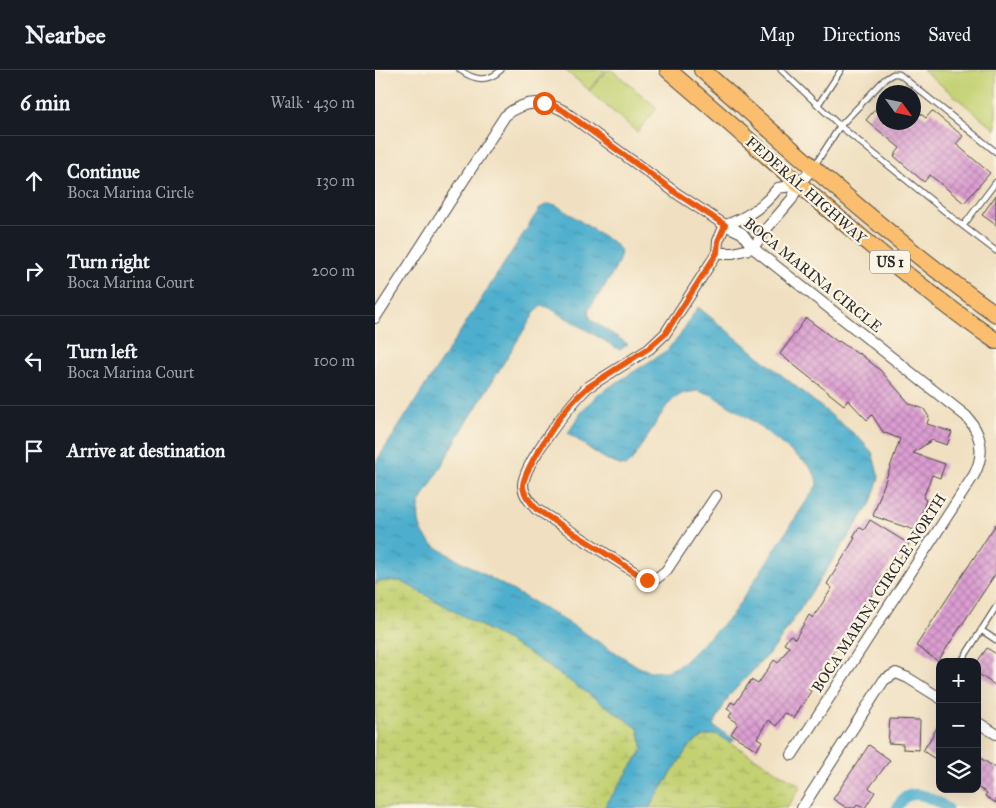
<!DOCTYPE html>
<meta charset="utf-8">
<style>
body{margin:0;font-family:"IM FELL Great Primer",serif;background:#242831;color:#f1f3f6}
.controls{position:absolute;right:15px;bottom:15px;display:grid;overflow:hidden;border-radius:10px;box-shadow:0 5px 20px #0002}
.controls button{width:45px;height:45px;display:grid;place-items:center;padding:0;border:0;border-bottom:1px solid #363941;background:#171b24;color:#f1f3f6;font:25px sans-serif}
.compass{position:absolute;left:501px;top:15px;width:45px;height:45px;border-radius:50%;background:#171b24;box-shadow:0 5px 20px #0002;rotate:123deg}
.stop{position:absolute;width:15px;height:15px;margin:-11px;border:4px solid #ea580c;border-radius:50%;background:#fff}
.stop.end{background:#ea580c;border-color:#fff;box-shadow:0 1px 5px #0008}
.list{margin:0;padding:0;list-style:none}
h2{display:flex;justify-content:space-between;align-items:center;height:65px;margin:0;padding:0 20px;font-size:21px}
h2 small{font-size:16px;font-weight:400;color:#9ea1a6}
.list li{display:grid;grid-template-columns:32px 1fr auto;gap:15px;align-items:center;box-sizing:border-box;height:90px;padding:0 20px;border-top:1px solid #363941}
.list b{display:block;font-size:19px;white-space:nowrap}
.list p{margin:0;font-size:16px;white-space:nowrap;color:#9ea1a6}
.list em{font-size:16px;font-style:normal;color:#9ea1a6}
.icon{flex:none;width:28px;height:28px;fill:none;stroke:currentColor;stroke-width:2;stroke-linecap:round;stroke-linejoin:round}
.map{position:relative;flex:none;width:621px;height:738px;overflow:hidden}
header{display:flex;align-items:center;gap:30px;box-sizing:border-box;height:70px;padding:0 25px;background:#171b24;border-bottom:1px solid #363941}
header strong{font-size:24px}
nav{display:flex;gap:28px;margin-inline-start:auto;font-size:18px}
main{display:flex}
aside{flex:1;background:#171b24}
.map>svg:first-child{display:block}
.wetland{fill:url(#wetland-marsh);stroke:#777e4e}
.green{fill:#c3d172;stroke:#777e4e}
.water{fill:url(#water-ripples);stroke:#3c6d7c}
.lines{fill:none;stroke-linecap:round;stroke-linejoin:round}
.canal{stroke:#4eafcd;stroke-width:11}
.building{fill:url(#building-cross-hatch)}
.lane-casing{stroke:#494642;stroke-width:7}
.street-casing{stroke:#494642;stroke-width:12}
.primary-casing{stroke:#494642;stroke-width:18}
.lane{stroke:#fff;stroke-width:5}
.street{stroke:#fff;stroke-width:10}
.primary{stroke:#fbbe6e;stroke-width:16}
.route{stroke:#ea580c;stroke-width:6}
.labels{text-anchor:middle;stroke-width:4.5;stroke-linejoin:round;paint-order:stroke}
.shield{fill:#fcf5e5;stroke:#6a6863;stroke-width:1}
.shield-label{font-size:14px;font-weight:bold;fill:#2b2b2b}
.street-label{font-size:15px;fill:#2b2b2b;stroke:#fcf5e5}
</style>
<header>
<strong>Nearbee</strong>
<nav><a>Map</a><a>Directions</a><a>Saved</a></nav>
</header>
<main>
<aside>
<h2>6 min<small>Walk · 430 m</small></h2>
<ul class="list">
<li><svg class="icon" aria-label="ahead" viewBox="0 0 24 24"><path d="M12 20V5M6 11l6-6 6 6"/></svg><div><b>Continue</b><p>Boca Marina Circle</p></div><em>130 m</em></li>
<li><svg class="icon" aria-label="right" viewBox="0 0 24 24"><path d="M7 20v-9h11M14 6l5 5-5 5"/></svg><div><b>Turn right</b><p>Boca Marina Court</p></div><em>200 m</em></li>
<li><svg class="icon" aria-label="left" viewBox="0 0 24 24"><path d="M17 20v-9H6M10 6l-5 5 5 5"/></svg><div><b>Turn left</b><p>Boca Marina Court</p></div><em>100 m</em></li>
<li><svg class="icon" aria-label="arrive" viewBox="0 0 24 24"><path d="M6 21V4h12l-3 4 3 4H6"/></svg><div><b>Arrive at destination</b></div></li>
</ul>
</aside>
<div class="map">
<svg width="621" height="738" viewBox="0 0 621 738">
<defs>
<pattern id="wetland-marsh" width="20" height="14" patternUnits="userSpaceOnUse" patternTransform="scale(1.25)"><rect width="20" height="14" fill="#c3d172"/><path d="M1 5h8M5 5V1M11 12h8M15 12V8" fill="none" stroke="#a8b463"/></pattern>
<pattern id="water-ripples" width="26" height="14" patternUnits="userSpaceOnUse" patternTransform="scale(1.25)"><rect width="26" height="14" fill="#4eafcd"/><path d="M2 4q2-2 4 0t4 0M15 11q2-2 4 0t4 0" fill="none" stroke="#418fa7"/></pattern>
<pattern id="building-cross-hatch" width="8" height="8" patternUnits="userSpaceOnUse" patternTransform="scale(1.25)"><rect width="8" height="8" fill="#dc9ed2"/><path d="M0 0l8 8M0 8l8-8" fill="none" stroke="#b381ab"/></pattern>
</defs>
<rect width="100%" height="100%" fill="#fcf5e5"/>
<filter id="ink" filterUnits="userSpaceOnUse"><feTurbulence type="fractalNoise" baseFrequency=".02" numOctaves="2"/><feDisplacementMap in="SourceGraphic" scale="10" xChannelSelector="R" yChannelSelector="G"/><feConvolveMatrix kernelMatrix="1 2 1 2 8 2 1 2 1" color-interpolation-filters="sRGB"/></filter>
<filter id="wash" filterUnits="userSpaceOnUse"><feTurbulence type="fractalNoise" baseFrequency=".0096" numOctaves="4" result="noise"/><feDisplacementMap in="SourceGraphic" scale="20" xChannelSelector="R" yChannelSelector="G"/><feGaussianBlur stdDeviation="1.12" result="paint"/><feColorMatrix in="noise" values="0 0 0 0 0 0 0 0 0 0 0 0 0 0 0 0 0 1.4 0 .05"/><feComposite in="paint" operator="in"/></filter>
<g filter="url(#wash)">
<rect width="100%" height="100%" fill="#f0e0c1"/>
<path class="wetland" d="M3 511H26L154 583 263 658 268 679 229 738H0V516Z
M341 664 426 716 412 738H274L314 676 329 666Z"/>
<path class="green" d="M190 0H231L214 20Z
M233 0H237L282 38 262 62 214 21Z
M548 0H621V60Z"/>
<path class="water" d="M172 134 181 135 240 174 246 181C244 200 223 224 213 241L216 250 253 274 245 280 173 237 167 236 162 239 84 365 45 433C41 452 46 466 61 477L181 545 264 597C281 604 293 603 308 593L357 545 442 415C442 406 438 401 433 395L378 351 335 324 322 321 309 323 300 328 291 337 256 392 251 396C233 395 208 373 193 363L208 340 222 325 291 281 304 267 323 237 483 367 497 382 504 407 496 433 400 577 354 626 338 656 360 670 354 672 341 664 329 666 314 676 274 738H229L268 679 263 658 154 583 26 511H3L0 516 1 392 165 138Z"/>
<g class="lines">
<path class="canal" d="M522 738C524 735 527 730 529 728 543 718 561 731 572 738"/>
</g>
<g id="blocks">
<path class="building" d="M508 30V52H538V38L551 48 557 41 588 66 581 74 615 103 589 133 555 105 549 112 519 86 525 78 491 50Z
M621 125V155L607 145Z
M431 248 463 272 464 271 483 284 484 283 505 300 535 334 549 339 554 347 552 354 577 362 572 375 557 370 538 383 570 394 565 408 557 405 548 428 551 430 546 445 551 446 545 462 498 446 525 369 508 362 497 345 492 350 473 330 469 335 405 284Z
M495 450 534 474 521 494 517 491 485 544 491 548 476 570 470 565 433 619 436 621 419 648 410 643 401 656 393 650 382 668 387 671 382 680 356 664 363 653 354 647 357 642 352 639 356 632 360 634 376 610 383 614 399 590 403 593 414 577 409 574 415 565 420 569 434 545 438 548 457 518 452 514 480 468 478 467 484 457 489 460Z
M621 454V503L563 591 541 576Z
M612 578 621 584V616L602 603V592Z
M515 649 545 650 544 680 528 679V674L513 673Z
M565 653V692L548 681Z
M494 675 515 690 494 718 500 722 490 738 482 735 480 738H472L458 729Z
M602 686 621 698V733L610 726 612 723 602 717Z"/>
</g>
</g>
<g filter="url(#ink)">
<use href="#blocks" fill-opacity="0" stroke="#494642" stroke-width="1"/>
<g class="lines">
<g class="lane-casing">
<path id="lane" d="M85 0C99 10 112 13 126 0
M406 0 465 56 588 156 621 181
M443 35 466 0
M440 95 465 56 510 9 518 4H524L621 82
M588 156 621 112
M606 560 621 570
M586 592 621 537"/>
</g>
<g class="street-casing">
<path id="street" d="M342 183H358L378 178 392 158 417 129 423 115 438 98
M0 248 130 46C148 31 168 29 189 41L304 125 350 155 367 163 378 178 591 346C607 364 610 384 599 405L417 685
M341 426 291 501 282 508 272 510 161 439C155 432 148 424 148 415 149 393 196 333 213 317L274 279 290 264 342 183 343 171 350 155C373 148 389 136 403 118L423 115
M602 652 621 664
M427 738 509 610 521 603 533 608 565 628"/>
</g>
<g class="primary-casing">
<path id="primary" d="M293 0C401 92 504 190 621 271
M327 0C423 84 517 171 621 244"/>
</g>
<use href="#lane" class="lane"/>
<use href="#street" class="street"/>
<use href="#primary" class="primary"/>
</g>
</g>
<g class="lines" filter="url(#ink)">
<path class="route" d="M169 33 180 36 189 41 304 125 350 155 343 171 342 183 290 264 274 278 213 317C204 325 196 333 189 342 179 356 148 401 148 416 148 425 156 432 161 439L272 510"/>
</g>
<g class="labels">
<rect class="shield" x="495" y="180.5" width="40" height="23" rx="4"/>
<g class="shield-label">
<text x="515" y="197">US 1</text>
</g>
<g class="street-label">
<text transform="translate(431 120) rotate(41)" y="5">FEDERAL HIGHWAY</text>
<text transform="translate(438 205) rotate(39)" y="5">BOCA MARINA CIRCLE</text>
<text transform="translate(504 523) rotate(-57)" y="5">BOCA MARINA CIRCLE NORTH</text>
</g>
</g>
</svg>
<div class="controls">
<button>+</button>
<button>−</button>
<button><svg class="icon" aria-label="layers" viewBox="0 0 24 24"><path d="M12 4l9 5-9 5-9-5zM3 14l9 5 9-5"/></svg></button>
</div>
<svg class="compass" viewBox="-18 -18 36 36"><path d="M0-13l5 13h-10z" fill="#e53935"/><path d="M0 13l5-13h-10z" fill="#9ea1a6"/></svg>
<div class="stop" style="left:169px;top:33px"></div>
<div class="stop end" style="left:272px;top:510px"></div>
</div>
</main>
